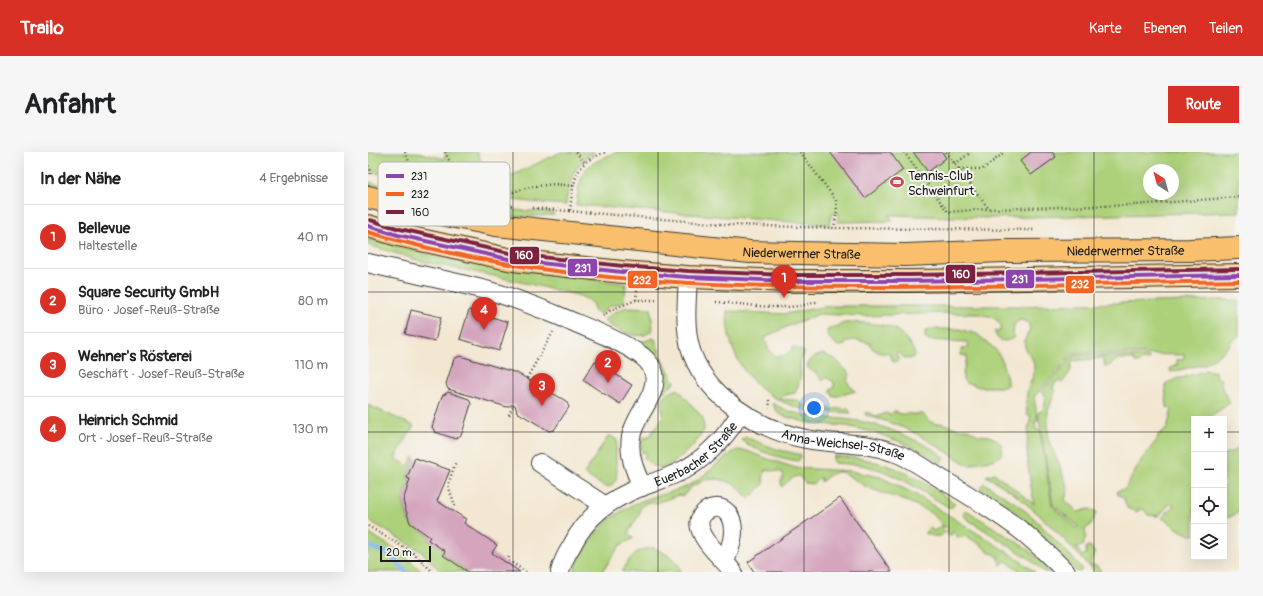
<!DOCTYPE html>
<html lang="de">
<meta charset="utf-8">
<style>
body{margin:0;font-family:Pangolin,sans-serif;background:#f6f6f6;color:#202124}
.controls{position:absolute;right:12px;bottom:12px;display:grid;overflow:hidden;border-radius:0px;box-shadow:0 4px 16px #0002}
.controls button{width:36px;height:36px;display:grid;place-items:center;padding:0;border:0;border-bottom:1px solid #e0e0e0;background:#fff;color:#202124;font:20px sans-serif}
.compass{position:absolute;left:775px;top:12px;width:36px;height:36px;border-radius:50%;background:#fff;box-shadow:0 4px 16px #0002;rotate:324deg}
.scale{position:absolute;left:12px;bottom:10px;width:51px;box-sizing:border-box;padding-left:4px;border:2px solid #1c1c1c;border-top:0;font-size:11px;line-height:14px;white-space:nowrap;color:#1c1c1c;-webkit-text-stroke:3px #f6f6f2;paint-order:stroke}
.you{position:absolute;left:446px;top:256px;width:14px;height:14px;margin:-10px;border:3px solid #fff;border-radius:50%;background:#1a73e8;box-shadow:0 0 0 6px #1a73e833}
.badge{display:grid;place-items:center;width:26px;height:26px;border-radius:50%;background:#d93025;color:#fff;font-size:13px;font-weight:700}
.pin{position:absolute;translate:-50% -33px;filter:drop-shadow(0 1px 2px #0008)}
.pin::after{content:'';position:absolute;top:21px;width:14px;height:12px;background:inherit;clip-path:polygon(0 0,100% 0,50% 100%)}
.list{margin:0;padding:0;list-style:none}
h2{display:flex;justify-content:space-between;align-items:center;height:52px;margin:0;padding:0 16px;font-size:17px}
h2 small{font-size:13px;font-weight:400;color:#757577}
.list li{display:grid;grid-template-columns:26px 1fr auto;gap:12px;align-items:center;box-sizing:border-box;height:64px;padding:0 16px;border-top:1px solid #e0e0e0}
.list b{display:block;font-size:15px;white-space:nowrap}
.list p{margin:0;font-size:13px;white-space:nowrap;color:#757577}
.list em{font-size:13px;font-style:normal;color:#757577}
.icon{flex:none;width:22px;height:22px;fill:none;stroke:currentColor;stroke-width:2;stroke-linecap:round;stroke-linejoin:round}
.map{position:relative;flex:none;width:871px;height:420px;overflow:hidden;border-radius:0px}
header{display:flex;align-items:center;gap:24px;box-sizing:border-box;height:56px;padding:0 20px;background:#d93025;color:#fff}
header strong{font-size:19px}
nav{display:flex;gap:22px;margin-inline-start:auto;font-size:14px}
.intro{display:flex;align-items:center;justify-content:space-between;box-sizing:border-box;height:96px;padding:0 24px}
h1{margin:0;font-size:28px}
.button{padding:10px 18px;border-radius:0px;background:#d93025;color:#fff;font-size:14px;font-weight:700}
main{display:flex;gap:24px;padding:0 24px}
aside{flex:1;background:#fff;border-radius:0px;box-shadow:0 4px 16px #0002}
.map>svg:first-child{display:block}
.green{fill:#add17a;stroke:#64764b;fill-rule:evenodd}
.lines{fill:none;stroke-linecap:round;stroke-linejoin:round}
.stream{stroke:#85b5f1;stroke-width:5}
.building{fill:#d4a5bd}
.minor-casing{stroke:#3c3a37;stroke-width:20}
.major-casing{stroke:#3c3a37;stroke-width:24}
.path{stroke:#3c3a37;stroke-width:2.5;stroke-dasharray:1 3;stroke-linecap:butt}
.minor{stroke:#fff;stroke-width:18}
.major{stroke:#f9bf6d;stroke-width:22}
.bus-1-casing{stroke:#f6f6f2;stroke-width:7}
.bus-2-casing{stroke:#f6f6f2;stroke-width:7}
.bus-3-casing{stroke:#f6f6f2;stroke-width:7}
.bus-1{stroke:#8e44ad;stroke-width:4}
.bus-2{stroke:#f26522;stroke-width:4}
.bus-3{stroke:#7d223e;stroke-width:4}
.grid{fill:none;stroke:#1c1c1c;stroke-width:1;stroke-opacity:0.55}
.labels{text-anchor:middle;stroke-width:4;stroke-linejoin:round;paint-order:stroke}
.poi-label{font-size:13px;fill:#1c1c1c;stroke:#f6f6f2;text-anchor:start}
.street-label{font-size:13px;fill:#1c1c1c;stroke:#f6f6f2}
.key{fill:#f6f6f2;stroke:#b5b5b2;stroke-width:1}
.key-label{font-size:11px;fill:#1c1c1c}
.line-badge{stroke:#f6f6f2;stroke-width:1.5}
.badge-label{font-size:11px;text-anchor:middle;font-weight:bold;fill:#fff}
</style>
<header>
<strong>Trailo</strong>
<nav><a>Karte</a><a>Ebenen</a><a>Teilen</a></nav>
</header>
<div class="intro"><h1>Anfahrt</h1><a class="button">Route</a></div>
<main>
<aside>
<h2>In der Nähe<small>4 Ergebnisse</small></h2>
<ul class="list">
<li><span class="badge">1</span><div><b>Bellevue</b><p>Haltestelle</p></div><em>40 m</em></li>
<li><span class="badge">2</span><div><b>Square Security GmbH</b><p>Büro · Josef-Reuß-Straße</p></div><em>80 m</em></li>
<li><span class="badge">3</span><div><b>Wehner's Rösterei</b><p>Geschäft · Josef-Reuß-Straße</p></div><em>110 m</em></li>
<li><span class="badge">4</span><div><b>Heinrich Schmid</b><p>Ort · Josef-Reuß-Straße</p></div><em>130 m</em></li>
</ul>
</aside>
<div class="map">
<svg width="871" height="420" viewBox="0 0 871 420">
<rect width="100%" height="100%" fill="#f6f6f2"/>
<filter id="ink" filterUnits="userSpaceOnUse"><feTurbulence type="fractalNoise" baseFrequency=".025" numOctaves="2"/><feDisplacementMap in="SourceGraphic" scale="8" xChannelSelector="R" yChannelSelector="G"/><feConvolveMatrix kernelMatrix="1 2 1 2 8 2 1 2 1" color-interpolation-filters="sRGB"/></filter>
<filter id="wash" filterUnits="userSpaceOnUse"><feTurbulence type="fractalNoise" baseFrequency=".012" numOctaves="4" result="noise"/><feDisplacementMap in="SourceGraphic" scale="16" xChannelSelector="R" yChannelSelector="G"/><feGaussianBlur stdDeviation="0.9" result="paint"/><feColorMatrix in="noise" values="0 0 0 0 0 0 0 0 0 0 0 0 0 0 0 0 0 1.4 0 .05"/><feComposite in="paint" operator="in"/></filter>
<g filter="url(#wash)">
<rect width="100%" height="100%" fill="#f3e7d1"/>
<path class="green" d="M0 0H49L76 7 78 0H109L124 33 193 0H227C206 10 200 32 198 53 152 50 107 44 62 34 41 30 20 25 0 18Z
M248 0H871V60L622 66 521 63 525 69 469 70 471 61H464L461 73 208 53C214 15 213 16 248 0ZM781 18H805V42H781Z
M0 30 66 46 124 57 184 60 186 63 150 65 21 40 0 33Z
M0 87 81 107 258 132 256 150 242 154 233 162 227 160 224 151 213 144 131 125 56 110 0 93Z
M854 148H871V184L862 190V193L852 202 837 212 803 220 802 216 809 213V207L813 208 815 207 817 203 705 201 666 245 670 269H667L668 278H672L684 354 709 376 710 374 685 353 670 261 676 257 678 244 673 240 706 203 781 205V208L773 209 770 211 767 210 765 207H750L741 214 737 215 735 206 705 209 703 213V219L694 231 691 229 687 231 685 235 687 240 680 259V287L690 310 700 337 697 348 710 360 721 357 729 360 722 374 717 377 718 384 715 394 708 395 714 404 718 402V395L720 394 723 395 727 402 723 408V414L726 413 732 417V420H727C693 385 661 347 618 324L626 321 666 352C661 323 655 293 663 264L659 263C658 256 658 248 659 241 661 233 667 223 666 214 663 195 649 200 662 177L660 170 652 168 646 172 645 186C637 191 628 190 627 179H632L633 173 625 165 610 162 579 161 496 164 451 162 425 172 399 184 397 188C399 192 400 197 403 200 409 209 421 203 425 195L437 200 432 210 433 223 430 234 427 241 413 244V247C419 248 426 247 430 249 432 249 433 252 435 253 443 256 465 258 474 256L476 258 479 255 483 261C466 260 447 261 431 256 386 243 358 206 359 159L417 162 455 155 465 154H648Z
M258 155 283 156 285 178C282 179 279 182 277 183 266 186 242 176 236 168L245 161Z
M477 171C491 170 508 171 522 175 532 178 544 192 547 203L544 206 540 207 535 205 532 201 528 202 529 205 532 206 529 210 525 209 521 201H512L505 197 501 191 489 188 479 189 477 193 470 194 460 185 459 178Z
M561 177H591L609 182 627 197 633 206 639 228V233L636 235H611L604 232 598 231 595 228C594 220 598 212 599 204L593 203V197L601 196 599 190 559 188 557 185V180Z
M284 186 287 187 295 209 307 230 306 232 295 240H293L269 191 280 188Z
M455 202 467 207 482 222 479 228 481 233 488 239 466 245 461 239 466 235V230L459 226 454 229C451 222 445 220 439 215 442 206 447 204 455 202Z
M839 218 848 220V224L852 227 855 239 862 251 838 267H826V383C814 383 805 371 794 366L806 353 802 351 791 364 780 363 777 358 770 357V360L759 356 755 345 750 343 749 339 757 337 774 307 789 288 790 283 799 277 804 257 799 255 797 232 803 229 804 230 809 226H814Z
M310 237 335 266 336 278 325 294 302 314V315C291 317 283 315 276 305L279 301 277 300 274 301 272 287 281 285 296 264C291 248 295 243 310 237Z
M405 251C430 268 462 264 491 269 512 273 532 281 551 290 560 295 571 299 577 307L573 311 541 293 508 281 479 274 442 271 419 265 411 262 404 252Z
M0 253 46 274 27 306 40 314 45 305 47 306 39 326 42 327 35 349 38 361 42 371 62 385 60 388 77 399 75 403 100 420H73L54 400 0 368Z
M526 259 533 262H555L563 270 568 272 572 271 592 277H600L610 283 622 284 629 288 633 292 635 299 631 305 625 308 610 310 601 314C580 301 559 286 536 276 523 270 510 267 497 263L498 260 505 262V264L508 265 518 261 522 263Z
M241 283 249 288C249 293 248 297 248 301 247 312 254 330 240 335L235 334 216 322Z
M377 285 408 297 433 303 432 307 430 309C412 306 389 300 374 288Z
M871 294V360L862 365 856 366V302L867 299Z
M369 298 379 299 403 308 428 316 482 319 512 325 545 341 644 403 667 420H654L638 409 633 413 630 407 631 405 624 401H621C615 393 606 389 598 384L590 386 587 381 584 380 583 384 580 383 578 380 580 377 579 375 575 374V377L577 380C571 388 564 383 556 381L562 376 566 379 573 374C572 356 513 342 499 335 490 331 481 322 472 320 465 319 458 326 453 330V326H451L445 332 437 331 431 324C425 324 419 330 414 335 412 330 413 328 416 324L415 321 409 319 397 318 395 326 396 332 381 347 367 332 351 327 337 328 323 335 315 344 311 343 288 351H278L272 356 271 363 260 381 266 386 252 393 234 420H206C217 386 245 358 279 347 294 342 311 339 325 331 341 321 353 306 369 298Z
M465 304C480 305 494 306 508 310 537 317 563 335 587 351L585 354 582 356 537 329 513 318 494 313 466 311 465 309Z
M616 331 649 352 667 367 713 415 714 417 713 419 709 420 646 358 612 336Z
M598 358 658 396 686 420H676L659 405 599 367 595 362Z
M0 381 34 401 54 420H0Z
M286 396C297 401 310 407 313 420H254C263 404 267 397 286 396Z"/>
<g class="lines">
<path class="stream" d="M0 394 21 402 38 420"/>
</g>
<g id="blocks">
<path class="building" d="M462 0H522L535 18 497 46Z
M545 0H574L578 6 560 20Z
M663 0H684L688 5 663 23 652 9Z
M43 158 73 165 67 189 37 182Z
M101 158 140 170 131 199 92 187Z
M92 204 149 221 198 249 201 255 186 278 181 279 149 260 147 253H143L139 255 80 237 78 232 86 207Z
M227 209 264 233 252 252 215 228Z
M80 240 101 247 103 252 95 278 93 283 88 287 67 280 64 275 74 244Z
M47 306 82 318 69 349 98 367 96 371 129 393 124 401 152 420H100L75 403 77 399 60 388 62 385 42 371 35 349 42 327 39 326Z
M472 346 524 420H386L380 410Z"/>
</g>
</g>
<g filter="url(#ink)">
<use href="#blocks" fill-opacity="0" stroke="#3c3a37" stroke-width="1"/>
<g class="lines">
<g class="minor-casing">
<g id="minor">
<path d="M0 111C40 121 81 128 121 139 149 146 176 158 203 169 227 179 253 189 274 204 279 208 284 214 286 221 291 243 266 264 263 285 260 303 267 319 274 335"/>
<path id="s1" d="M320 125C319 148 316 172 322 195 335 243 391 278 438 287 468 293 494 289 525 300 542 305 557 317 572 326 599 342 626 358 651 377 668 390 683 405 698 420"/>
<path d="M172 311 236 353"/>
<path d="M357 410C360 401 365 390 365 380 365 342 326 355 332 376 337 393 355 406 365 420"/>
<path id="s2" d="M192 420C194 411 198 403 203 395 219 363 241 348 273 335 289 329 306 324 321 315 343 301 360 282 373 260"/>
</g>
</g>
<g class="major-casing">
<g id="major">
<path id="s3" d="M0 45 49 57 128 73 382 100 538 103 635 99 822 98 871 96"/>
<path d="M0 74 30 83 145 108 254 120 320 125 418 129H542L871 123"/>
</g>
</g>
<path class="path" d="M37 0 45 19 44 36
M77 0 81 8 88 18 116 37 145 40 162 35 186 32 206 34
M208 0 217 11
M432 0 468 48 469 58 466 76
M536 0 580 60 620 57 766 53 871 45
M578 0 620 56
M587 12 603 0
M0 14 3 19 2 24
M591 17H615L637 0
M127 51 146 54
M165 56 365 73 466 76 667 78
M202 58C204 43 205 21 218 10 223 6 231 3 237 0
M269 139 268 148H288
M348 150C383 152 417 161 451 149
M235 164 243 158 268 148
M159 226 185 180
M401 248 402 256
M141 263 145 253
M87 354 80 333 88 309
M0 374 44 400 65 420
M141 405 140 408 158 420"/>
<use href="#minor" class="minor"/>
<use href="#major" class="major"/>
<g class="bus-1-casing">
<path id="bus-1" d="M0 74 30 83 145 108 254 120 320 125 418 129H542L871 123"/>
</g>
<g class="bus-2-casing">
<path id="bus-2" d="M0 80C160 128 330 135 497 135 622 135 746 131 871 129"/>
</g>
<g class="bus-3-casing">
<path id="bus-3" d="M2 68 32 77 146 102 255 114 320 119 418 123H542L871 117"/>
</g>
<use href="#bus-1" class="bus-1"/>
<use href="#bus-2" class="bus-2"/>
<use href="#bus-3" class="bus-3"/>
</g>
</g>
<path class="grid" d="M145 0V420M290 0V420M436 0V420M581 0V420M726 0V420M0 140H871M0 280H826M856 280H871"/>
<defs>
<g id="stadium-bare" transform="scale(1.08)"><path d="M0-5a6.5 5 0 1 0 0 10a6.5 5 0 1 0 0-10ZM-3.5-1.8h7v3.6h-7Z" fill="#d1495b" stroke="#f6f6f2" stroke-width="2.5" paint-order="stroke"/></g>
</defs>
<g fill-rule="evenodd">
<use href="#stadium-bare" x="529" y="30"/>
</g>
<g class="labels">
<g class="poi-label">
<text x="540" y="28">Tennis-Club<tspan x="540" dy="15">Schweinfurt</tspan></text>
</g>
<g class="street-label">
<text dy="5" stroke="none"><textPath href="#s3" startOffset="762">Niederwerrner Straße</textPath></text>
<text dy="5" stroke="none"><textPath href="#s3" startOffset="438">Niederwerrner Straße</textPath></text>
<text dy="5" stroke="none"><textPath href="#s1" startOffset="263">Anna-Weichsel-Straße</textPath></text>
<text dy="5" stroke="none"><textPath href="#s2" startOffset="187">Euerbacher Straße</textPath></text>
</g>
</g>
<rect x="10" y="10" width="132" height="64" rx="6" class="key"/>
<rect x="18" y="22" width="18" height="4" fill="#8e44ad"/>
<rect x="18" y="40" width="18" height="4" fill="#f26522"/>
<rect x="18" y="58" width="18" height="4" fill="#7d223e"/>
<g class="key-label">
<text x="43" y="28">231</text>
<text x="43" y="46">232</text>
<text x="43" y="64">160</text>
</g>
<g class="line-badge">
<rect x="141" y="94" width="31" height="19" rx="4" fill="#7d223e"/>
<rect x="199" y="106" width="31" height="19" rx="4" fill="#8e44ad"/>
<rect x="577" y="112" width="31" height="20" rx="4" fill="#7d223e"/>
<rect x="637" y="117" width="30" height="20" rx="4" fill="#8e44ad"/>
<rect x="259" y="118" width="31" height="19" rx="4" fill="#f26522"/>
<rect x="697" y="123" width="30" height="19" rx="4" fill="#f26522"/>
</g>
<g class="badge-label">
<text x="156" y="107">160</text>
<text x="215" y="120">231</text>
<text x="593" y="126">160</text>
<text x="652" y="131">231</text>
<text x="274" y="132">232</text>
<text x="712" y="136">232</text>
</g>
</svg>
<div class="controls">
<button>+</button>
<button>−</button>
<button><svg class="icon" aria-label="locate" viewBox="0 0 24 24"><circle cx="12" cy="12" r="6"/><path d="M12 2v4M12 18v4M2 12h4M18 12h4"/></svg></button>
<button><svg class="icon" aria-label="layers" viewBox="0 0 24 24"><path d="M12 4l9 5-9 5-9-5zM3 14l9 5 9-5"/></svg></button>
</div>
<svg class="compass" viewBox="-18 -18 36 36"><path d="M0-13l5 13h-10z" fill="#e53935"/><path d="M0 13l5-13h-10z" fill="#757577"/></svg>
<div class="scale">20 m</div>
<div class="you"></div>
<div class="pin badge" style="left:416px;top:146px">1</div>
<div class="pin badge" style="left:240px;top:231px">2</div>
<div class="pin badge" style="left:174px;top:254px">3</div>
<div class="pin badge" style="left:116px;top:178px">4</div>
</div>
</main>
